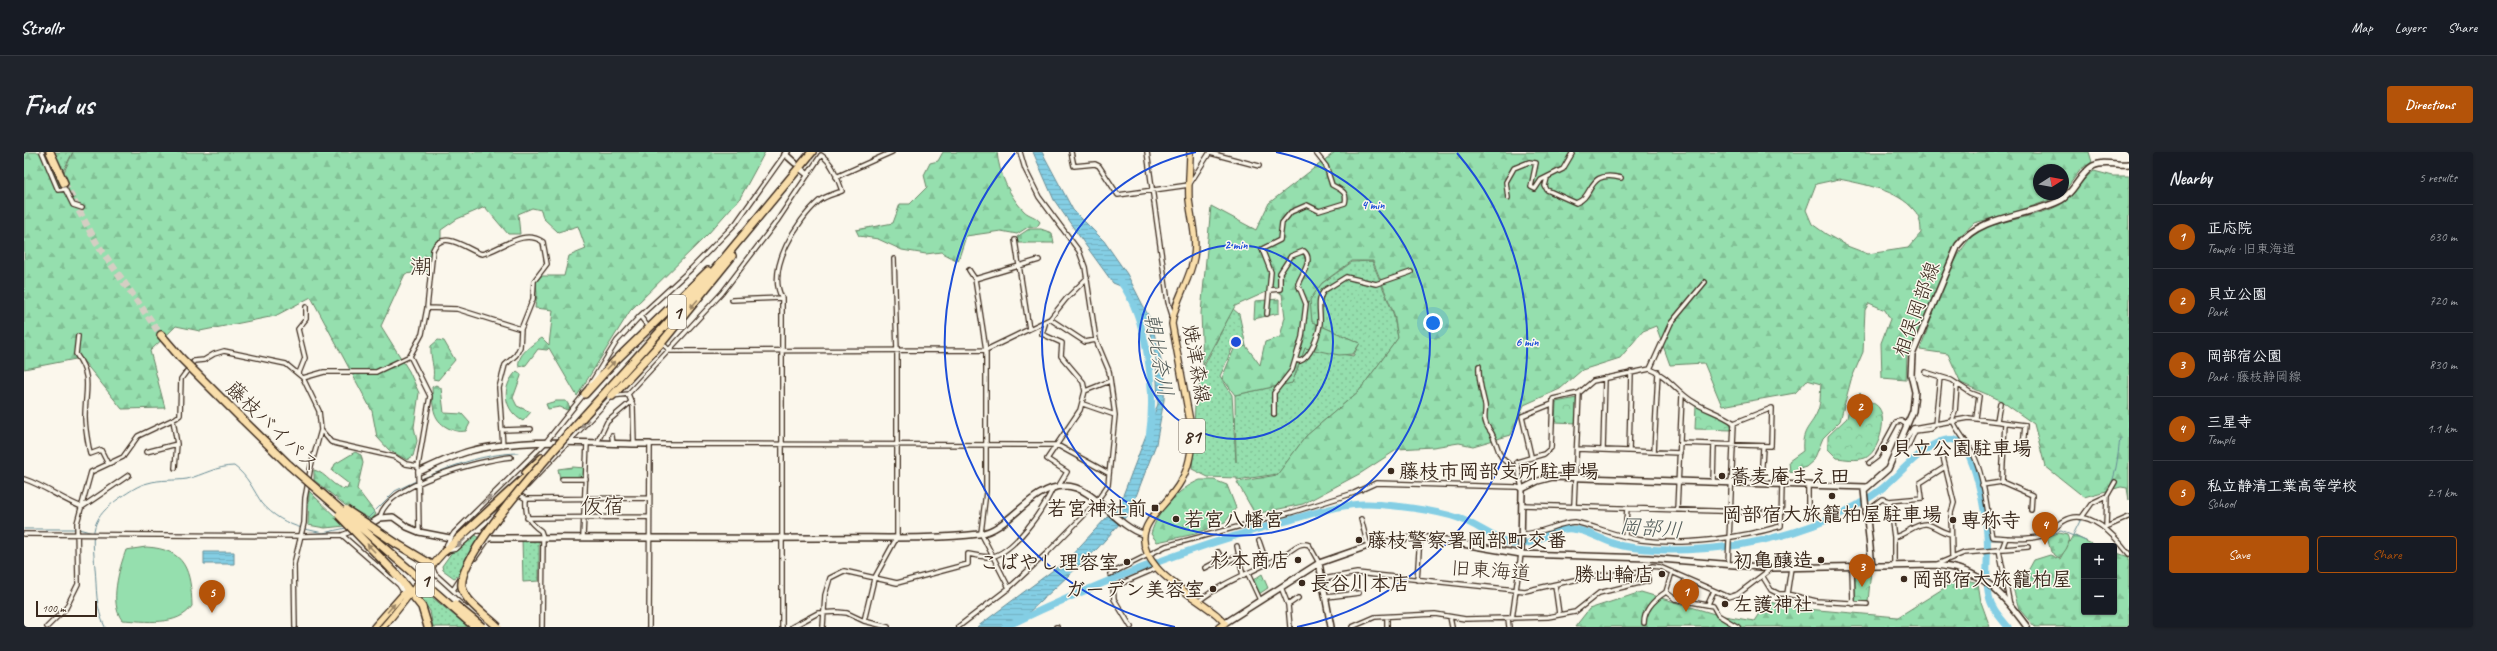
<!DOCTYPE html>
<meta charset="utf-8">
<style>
body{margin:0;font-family:Caveat,"Klee One",sans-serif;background:#20242c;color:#f1f3f6}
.controls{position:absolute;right:12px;bottom:12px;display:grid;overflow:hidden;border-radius:4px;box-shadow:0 1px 3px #0004}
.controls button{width:36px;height:36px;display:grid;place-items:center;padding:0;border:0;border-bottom:1px solid #363941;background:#171b24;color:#f1f3f6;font:20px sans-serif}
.compass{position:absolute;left:2009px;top:12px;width:36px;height:36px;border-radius:50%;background:#171b24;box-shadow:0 1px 3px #0004;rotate:79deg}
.scale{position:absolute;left:12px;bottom:10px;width:61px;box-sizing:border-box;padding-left:4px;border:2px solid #3b2a1e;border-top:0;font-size:11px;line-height:14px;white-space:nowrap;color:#3b2a1e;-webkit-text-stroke:3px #fbf7ec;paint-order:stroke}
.you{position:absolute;left:1409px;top:171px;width:14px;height:14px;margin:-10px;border:3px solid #fff;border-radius:50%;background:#1a73e8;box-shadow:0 0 0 6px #1a73e833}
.badge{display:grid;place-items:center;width:26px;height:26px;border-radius:50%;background:#b45309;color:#fff;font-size:13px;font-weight:700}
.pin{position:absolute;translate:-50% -33px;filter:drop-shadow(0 1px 2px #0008)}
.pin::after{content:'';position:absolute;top:21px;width:14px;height:12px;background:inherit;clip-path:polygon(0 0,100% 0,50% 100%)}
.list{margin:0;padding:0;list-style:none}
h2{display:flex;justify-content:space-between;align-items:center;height:52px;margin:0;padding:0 16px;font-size:17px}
h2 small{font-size:13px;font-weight:400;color:#9ea1a6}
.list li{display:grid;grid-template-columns:26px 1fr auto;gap:12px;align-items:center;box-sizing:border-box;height:64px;padding:0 16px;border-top:1px solid #363941}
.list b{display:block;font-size:15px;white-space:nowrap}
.list p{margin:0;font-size:13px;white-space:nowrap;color:#9ea1a6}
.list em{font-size:13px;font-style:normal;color:#9ea1a6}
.actions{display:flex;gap:8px;padding:12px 16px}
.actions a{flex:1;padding:9px 0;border:1px solid #b45309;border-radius:4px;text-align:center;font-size:14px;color:#b45309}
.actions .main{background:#b45309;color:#fff}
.map{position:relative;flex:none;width:2105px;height:475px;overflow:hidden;border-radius:4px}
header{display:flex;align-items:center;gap:24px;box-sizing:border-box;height:56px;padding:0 20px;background:#171b24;border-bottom:1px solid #363941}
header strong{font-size:19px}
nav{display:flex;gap:22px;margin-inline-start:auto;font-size:14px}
.intro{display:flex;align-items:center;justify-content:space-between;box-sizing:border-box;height:96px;padding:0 24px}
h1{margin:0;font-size:28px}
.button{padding:10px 18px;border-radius:4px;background:#b45309;color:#fff;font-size:14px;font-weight:700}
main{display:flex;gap:24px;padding:0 24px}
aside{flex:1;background:#171b24;border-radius:4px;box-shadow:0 1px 3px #0004}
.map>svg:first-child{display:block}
.grass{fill:url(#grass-dots);stroke:#688466}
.forest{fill:url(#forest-firs);stroke:#688466;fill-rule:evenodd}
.cemetery{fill:url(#cemetery-stones);stroke:#688466}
.park{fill:url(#park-crowns);stroke:#688466}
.pitch{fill:#95dfae;stroke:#688466}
.water{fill:url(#water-rules);stroke:#678c95}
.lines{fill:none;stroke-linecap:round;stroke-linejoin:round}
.stream{stroke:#678c95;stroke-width:1}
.river{stroke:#84cee4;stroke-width:7}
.highway-tunnel{stroke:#d5cec3;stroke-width:7;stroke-dasharray:7 3.5;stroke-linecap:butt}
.street-casing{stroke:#3b2a1e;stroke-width:6}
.secondary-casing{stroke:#3b2a1e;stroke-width:8}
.primary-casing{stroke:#3b2a1e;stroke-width:8}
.highway-casing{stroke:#3b2a1e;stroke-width:10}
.street{stroke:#fbf7ec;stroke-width:3.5}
.secondary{stroke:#fbf7ec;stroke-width:5}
.primary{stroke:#f9deab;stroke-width:5.5}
.highway{stroke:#f9deab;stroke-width:7}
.highway-bridge-casing{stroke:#3b2a1e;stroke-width:10;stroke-linecap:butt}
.highway-bridge{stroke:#f9deab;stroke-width:7}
.oneway{fill:#9a8464}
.oneway2{fill:#9b9085}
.ring{fill:none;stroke:#1d4ed8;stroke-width:2}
.poi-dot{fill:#3b2a1e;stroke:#fbf7ec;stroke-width:1.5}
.labels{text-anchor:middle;stroke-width:3;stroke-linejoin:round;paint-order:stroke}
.shield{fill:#fbf7ec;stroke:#75685c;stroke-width:1}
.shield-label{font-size:19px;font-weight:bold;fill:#3b2a1e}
.street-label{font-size:20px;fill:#3b2a1e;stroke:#fbf7ec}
.poi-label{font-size:20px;font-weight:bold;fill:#3b2a1e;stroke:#fbf7ec;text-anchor:start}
.water-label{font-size:21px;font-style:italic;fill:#515b59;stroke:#fbf7ec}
.quarter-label{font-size:22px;fill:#3b2a1e;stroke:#fbf7ec}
.centre{fill:#1d4ed8;stroke:#fbf7ec;stroke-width:2}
.ring-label{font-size:12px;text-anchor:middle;font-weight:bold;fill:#1d4ed8;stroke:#fbf7ec;stroke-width:3;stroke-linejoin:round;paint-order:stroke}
</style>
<header>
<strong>Strollr</strong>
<nav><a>Map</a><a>Layers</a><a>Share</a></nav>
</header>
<div class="intro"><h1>Find us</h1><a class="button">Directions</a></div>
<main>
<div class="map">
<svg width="2105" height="475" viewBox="0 0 2105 475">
<defs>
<pattern id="grass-dots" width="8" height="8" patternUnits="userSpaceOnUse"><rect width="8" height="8" fill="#95dfae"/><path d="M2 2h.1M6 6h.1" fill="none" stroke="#81c095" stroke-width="1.8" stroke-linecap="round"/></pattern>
<pattern id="forest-firs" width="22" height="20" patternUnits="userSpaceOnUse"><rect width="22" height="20" fill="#95dfae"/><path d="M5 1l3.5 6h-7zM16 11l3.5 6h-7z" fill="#81c095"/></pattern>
<pattern id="cemetery-stones" width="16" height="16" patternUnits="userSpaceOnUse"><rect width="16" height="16" fill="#95dfae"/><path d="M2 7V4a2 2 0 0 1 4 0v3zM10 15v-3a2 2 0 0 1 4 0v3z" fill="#81c095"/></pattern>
<pattern id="park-crowns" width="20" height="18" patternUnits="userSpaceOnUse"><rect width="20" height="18" fill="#95dfae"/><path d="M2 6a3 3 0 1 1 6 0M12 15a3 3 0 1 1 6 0" fill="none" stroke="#81c095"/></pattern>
<pattern id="water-rules" width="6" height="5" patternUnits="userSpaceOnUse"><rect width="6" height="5" fill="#84cee4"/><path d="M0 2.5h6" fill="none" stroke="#73b1c3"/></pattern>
</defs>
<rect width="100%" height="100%" fill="#fbf7ec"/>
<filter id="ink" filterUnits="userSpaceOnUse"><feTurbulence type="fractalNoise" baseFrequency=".025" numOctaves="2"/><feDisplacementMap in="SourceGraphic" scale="8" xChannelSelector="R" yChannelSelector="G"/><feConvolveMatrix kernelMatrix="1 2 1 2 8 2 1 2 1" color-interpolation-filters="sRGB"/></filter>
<g filter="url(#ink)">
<path class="grass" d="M31 0H49L38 21Z
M1348 109 1369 161 1374 186 1335 239 1282 284 1254 322 1213 328V326L1184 325 1168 317 1171 254 1179 216 1209 157 1215 162 1222 194 1208 197 1196 224 1208 243 1212 310 1211 243 1268 231 1281 196 1329 204 1336 191 1288 170 1285 148 1297 132 1328 110Z
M451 382 456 388 434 424 430 426 419 418 418 414 428 400 435 398Z
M515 386V429L499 430 498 387Z
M402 440 444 475H409L406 459 396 445Z"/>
<path class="forest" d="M0 0H28L40 20 49 0H741L716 46 684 82 606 159 553 244 525 196 523 198 514 197 502 213 495 215C492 203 509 192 518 186L525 193 529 158 511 156 513 142 512 130 517 124H540L545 104 562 97 554 74 534 80 519 66 517 58 508 56 494 62 496 82H484L461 55 433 67 417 78V88L411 94 405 119 381 122 357 174 385 219 395 241 390 275 393 289 389 304 383 308 365 298 353 285 348 259 287 145 251 164 176 179 152 174 126 199 141 256 98 257 57 206 0 217Z
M919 0H973C975 21 985 44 1000 59 1005 64 1012 64 1016 70L1013 75H1004L993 82 977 79 942 84 934 109 917 100 902 102 878 98 854 87 835 84 832 78 869 71 876 52H886L903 35 900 23 906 11 914 9Z
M1311 0H2065L2068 10 2057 17 2037 44 1998 58 1950 71 1935 85 1893 186 1883 202 1882 228 1858 226 1857 191 1866 167 1861 158 1845 151 1841 158 1839 200 1827 228 1816 269 1799 286 1790 308 1782 315 1766 320 1765 309 1779 299C1777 276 1788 275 1794 258 1797 250 1796 240 1797 232L1783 228 1771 241 1698 254 1680 211 1646 213 1632 174 1619 179 1596 206 1558 218 1536 237 1500 253 1487 283 1449 294 1435 291 1409 295 1374 297 1337 321 1279 352 1231 362 1213 330 1253 323 1282 284 1335 239 1374 186 1370 162 1349 109H1328L1298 131 1286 148 1288 170 1336 191 1329 202 1315 203 1281 196 1268 231 1211 243 1198 226 1210 197 1222 194 1236 213 1241 190 1256 185 1261 165 1258 142 1249 137 1211 154 1179 213 1177 161 1187 54 1232 78 1245 51ZM2015 18H2039V42H2015ZM1815 27C1839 32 1874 38 1890 58 1896 64 1897 73 1897 81L1884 96 1844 102 1823 94 1802 82 1788 72 1782 58 1792 32Z
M2070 19 2089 24H2105V348L2103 336 2097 335 2060 345 2021 314 2010 272 1976 248 1937 231 1924 202 1896 198C1908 167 1930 88 1960 76 1984 67 2013 65 2036 53 2050 45 2056 28 2070 19Z
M414 188 420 189 431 208 414 228 409 227C411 214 406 207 407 194Z
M493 219 497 222V224L489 246 493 254 507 260 499 269C480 259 476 235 493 219Z
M412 233 417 236 420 261 438 262 446 271 442 279C434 280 431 279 424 276 407 267 409 252 408 235Z
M532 249H542L546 255 543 258 536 255 524 257 522 252Z
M331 300 337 303 339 311 333 337 352 362 348 368 321 353 290 328V318C303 321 309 337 323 337L325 332 308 319 311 312Z
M549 315 561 316 560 326 536 327 534 317Z
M1176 328H1190L1203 333 1212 356 1201 370 1171 382 1133 390 1127 382C1133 359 1154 337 1176 328Z
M285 339 321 374 301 376 284 373Z
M2049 383 2072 394H2060V460H2090V400L2105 405V475H2011L1995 457 1989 436 1999 428 2010 408 2026 403 2036 407Z
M1939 427 1954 431 1957 450 1966 475H1551L1565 457 1617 440 1694 463 1730 469 1740 454 1746 450 1783 457 1874 465 1928 431Z"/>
<path class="cemetery" d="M1005 77H1017L1028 81 1030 91H994L993 85Z
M1255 147V161L1230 167 1231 149Z
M2034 381 2043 383C2048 392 2041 399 2035 406L2027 400 2023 385Z"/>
<path class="park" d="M1836 241C1842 249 1852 251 1855 256 1864 268 1854 301 1841 306 1832 309 1821 307 1813 306L1804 297V284L1823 266 1825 256Z
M1553 246V271L1531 270 1532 250Z
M1672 254C1682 259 1708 264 1708 278L1671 277Z
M1831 418H1847L1844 450 1831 451Z
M1238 422 1244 436 1235 442 1229 428Z"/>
<path class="pitch" d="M122 395C162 397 167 419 168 454 154 475 121 469 98 468 85 451 95 417 102 398Z"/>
<path class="water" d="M1009 0H1018L1049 58 1080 89 1103 122 1127 169 1141 224 1140 248 1132 292 1106 360 1073 397 1002 463 983 475H953L1044 407 1096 351 1134 252 1132 207 1125 176 1118 167 1106 138 1089 131 1060 91 1030 48Z
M180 400H210V412H180Z"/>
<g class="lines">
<path class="stream" d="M395 328C428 314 457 302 494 301
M2077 345C2092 338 2094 301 2096 286
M342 368 371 339 392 329
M0 377H51
M55 377 69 381
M281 377 299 381 322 376
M2049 383 2057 367
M2022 384 2037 379 2062 389
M1964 388H1981
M81 475C71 455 73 437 71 416 68 379 65 367 97 345 105 340 114 333 124 331 137 327 150 329 163 327 179 323 193 314 210 314 224 324 229 338 238 351 248 363 263 372 278 376"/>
<path class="river" d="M1096 129C1124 167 1132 240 1125 286
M981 475C1073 430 1168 394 1266 368 1291 361 1319 351 1344 352 1370 353 1411 358 1434 366 1453 372 1470 388 1490 392 1512 395 1527 375 1548 377 1566 378 1581 391 1599 394 1637 401 1678 398 1715 393 1763 385 1818 367 1856 338 1875 324 1906 283 1931 288 1951 293 1962 365 1963 383 1965 404 1960 424 1965 444 1967 456 1977 466 1984 475"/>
<path class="highway-tunnel" d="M40 31 73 92 137 183"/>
<g class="street-casing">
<path id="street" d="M18 0 34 38 41 37 49 53 58 56
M1047 0 1050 14 1071 12 1075 14 1094 43 1165 33 1186 0
M1123 0 1144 150 1149 166
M1186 1 1235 14
M812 25 868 0
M1523 26 1521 34 1523 38 1552 51C1571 45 1562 17 1597 26
M1484 46 1482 30 1490 16 1505 10 1512 11 1507 35 1511 37 1517 28 1539 17 1549 0
M991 88 1005 177
M945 118 951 127 962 198V340L957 381 985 436
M951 127 1015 108
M1246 138 1256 137V121L1267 104 1280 99C1290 108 1278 121 1274 132L1282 152 1278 185 1268 218 1250 241V263
M708 148 758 146
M403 156 433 157 497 177
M1243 162 1247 120 1238 97 1256 88 1258 71 1267 60 1283 53 1295 59 1321 51C1324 40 1317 38 1308 33L1302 14 1291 0
M1026 167 1042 147 1063 126
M1022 169 1018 182 1038 191 1037 204 1059 230 1061 239
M622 172 616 164 667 117 712 71 761 2
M54 184 52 202C69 226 61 238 61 265 61 277 64 290 66 302L77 298 84 312
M641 194 646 199 962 198 1026 167 1061 190 1072 188
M386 204 406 244 394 314 395 380
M1272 208 1276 209C1287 206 1295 181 1296 171 1297 161 1292 146 1301 138L1322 125 1352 132 1387 120
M1455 214C1454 228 1458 239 1461 253 1462 258 1460 263 1461 268 1462 276 1467 278 1469 284 1478 304 1472 305 1493 317
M1626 217 1647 171 1681 130
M1901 220 1927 228 1947 241 1955 244 1952 266
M275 221 281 206 274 177 282 167V155
M279 226 300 220H352L386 204 398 182 403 156 409 98C419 75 446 100 458 102 478 97 499 76 519 90L523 112 510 129 509 147 497 177 496 195 492 203 481 213 475 236 479 294
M564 236 593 189 616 164
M604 242 609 254 610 292
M1059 252 1091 263
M1929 269C1935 283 1945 291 1951 306 1961 330 1963 359 1968 385 1985 386 2007 389 2023 382 2030 379 2034 372 2040 369 2064 354 2092 385 2105 402
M1973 269 1976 251
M1927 270 1931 260 1933 233
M297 278 307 290 314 292 371 305 382 312 394 314
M478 278 507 277
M588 284 589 292
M573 291 583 270 608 249
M1656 291 1747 294 1748 256 1710 271
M1875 293 1881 289 1889 276 1945 266 2001 273 1999 296
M1553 297 1656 301
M1579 298 1581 226
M1880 298 1885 292 1891 279 1906 277 1911 273 1916 225
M1605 299 1607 220
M122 300 153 292 149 268
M1630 300 1634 220
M1918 301 1930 351 1927 361 1928 404
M1507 304 1498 264 1528 252
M1845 311 1853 305 1872 270 1877 269 1883 273
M151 316 153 292
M0 327C21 334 37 347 58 355
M538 327H562
M1689 329 1690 292
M1737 330 1739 295
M1978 330 1981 271
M1958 333 1978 330 2008 343 2007 358
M503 334 588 244 604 242 698 141 753 69 797 3C809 11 813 25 818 39 811 42 801 44 795 49 773 68 742 117 758 146V475
M1034 335 1043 320 1023 307 1056 258 1061 239 1086 229
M1498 337 1493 310 1520 302 1527 296 1529 247 1555 241
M497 344 502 347C501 364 504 370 517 379L519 385 518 475
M502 347 625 346
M1865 349 1898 346 1896 331 1921 315
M1498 353 1757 361
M1550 353 1555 241 1569 229 1626 217C1643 223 1653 240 1668 249 1681 258 1696 261 1710 271L1704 412
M58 355 105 323
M476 358 432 397 421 399 423 392 430 381 521 291 561 241
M1653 358 1658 243
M1841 360 1858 347 1865 349 1870 385V414
M1784 365V332
M2058 365 2068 351 2083 344 2091 330
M356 366C361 332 457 308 487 305
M503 366 625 365
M1337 367 1344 394
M2082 375 2083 344
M2082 375 2105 365
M0 382 278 384 318 383 329 379
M1498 382C1518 382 1533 371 1551 370 1573 375 1595 385 1617 388 1659 394 1716 386 1757 374L1758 332
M318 383 375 433 380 441
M1601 384 1603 356
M559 385 563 291
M1870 385C1882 383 1890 372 1901 372 1907 371 1915 380 1927 382
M1235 389 1243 412
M1213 394 1219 424
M1978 397 1982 386
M1980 397 2004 395
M1194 400 1200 411 1214 404
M451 406 465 386 457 379H452
M1911 413 1940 401 1975 398 1986 453
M408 414 411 422 444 452
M1828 415 1829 452
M1181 416 1198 407
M1086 422 1142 394 1269 360 1330 341 1352 331 1493 335 1498 337
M1224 422 1236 448
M1739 425 1747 438 1755 442H1763L1792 449 1843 452
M1299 427 1333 421 1501 439 1568 424 1624 420 1628 414 1636 415 1705 445 1714 442 1748 416
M1393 428 1396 385
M1531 433 1535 462
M1257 435 1264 453
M429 438 438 424
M1642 440 1648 420
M1763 442 1767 416
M1303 445 1335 441
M1651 447 1662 427
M1175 449C1201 428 1235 418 1263 401 1269 397 1277 389 1285 393L1295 411
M1684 452 1690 439
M1363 465V475
M1426 465 1428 475
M1484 467 1485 475
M1488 467 1497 402
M840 469 850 427 873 385V199L870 107
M1620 471C1620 457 1631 447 1642 440L1651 447 1689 454 1694 463 1714 475
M23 475 42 456 54 432 53 371 67 320 99 305 114 284 152 266 156 263 157 227 170 209 180 208 190 202 200 199 262 212 279 226 295 259 297 278 287 314 281 346 280 371 270 412 271 475
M625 475 626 292 1033 293 1084 321
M768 475 794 461 813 460 823 461 840 469 864 475
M799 475 801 443 806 426 820 419 873 431 944 412V402C951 403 958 405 965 405 989 403 1020 356 1029 336
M934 475 985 436 1024 400 1070 353 1084 333 1091 263 1085 219 1072 188 1061 115 1055 99 1015 45 1001 17 996 0
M1032 475H1033
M1107 475 1090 447 1089 435 1133 416
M1266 475 1264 453 1274 446
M1328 475 1351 465 1411 462 1441 467 1524 465 1551 460 1575 441 1624 429V420"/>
</g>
<g class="secondary-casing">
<path id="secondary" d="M763 0 761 2 771 11
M778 18 783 22
M395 320C412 312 428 304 446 299 500 285 570 292 626 292
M343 374 356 366 369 365 383 375 395 380 426 386
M465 386C576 385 687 387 798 386 849 385 905 388 955 382 987 377 1005 335 1041 334 1070 334 1091 374 1119 382
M1497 402 1498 337 1514 329 1529 325 1842 335
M1295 411 1307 475
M1848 414 1840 338 1864 317 1889 259 1891 240 1887 223 1888 203 1934 93C1958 62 2005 65 2037 48 2051 40 2055 22 2069 14 2080 8 2093 14 2105 12
M1201 471 1295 411 1344 394 1388 385 1404 386 1497 402 1624 406 1748 416 1911 413C1958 417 1976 439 2003 475"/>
</g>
<g class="primary-casing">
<path id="primary" d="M1166 0C1166 15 1164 31 1165 47 1167 66 1173 85 1170 105 1166 129 1150 149 1148 172L1168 280C1168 297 1166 314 1157 329 1139 362 1099 375 1133 416 1144 430 1178 451 1193 463L1201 471 1195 475
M350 475 380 441 386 440
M359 475C382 450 398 423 421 399"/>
</g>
<g class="highway-casing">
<path id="highway" d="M26 0 40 31
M137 183 156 205
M561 242 590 210 684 119
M588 244 639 189 708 104
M560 264 683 127 788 0
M218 267 265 313
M502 321 518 306
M373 392 408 413
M421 399 508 319
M371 421 398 455 404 475"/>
</g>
<use href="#street" class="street"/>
<use href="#secondary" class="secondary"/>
<use href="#primary" class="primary"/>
<use href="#highway" class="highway"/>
<g class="highway-bridge-casing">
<path id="highway-bridge" d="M156 205 218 267
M265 313 451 475
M322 358 373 392
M315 363 371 421
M431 453 458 475
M474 475C463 464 441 450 438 435 432 403 536 291 560 264"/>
</g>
<use href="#highway-bridge" class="highway-bridge"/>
</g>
<defs><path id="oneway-solid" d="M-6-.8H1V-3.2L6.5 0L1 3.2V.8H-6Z"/></defs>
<g class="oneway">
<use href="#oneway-solid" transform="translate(670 152) rotate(130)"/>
<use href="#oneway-solid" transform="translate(587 213) rotate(-45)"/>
<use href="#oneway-solid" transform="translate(347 396) rotate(-134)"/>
<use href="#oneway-solid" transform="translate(367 456) rotate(-49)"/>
</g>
<g class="oneway2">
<use href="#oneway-solid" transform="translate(561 272) rotate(134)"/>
<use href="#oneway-solid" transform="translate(463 348) rotate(-43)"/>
<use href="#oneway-solid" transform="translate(437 391) rotate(136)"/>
</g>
</g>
<g class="ring">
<circle cx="1212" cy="190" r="97"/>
<path d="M1252 0A194 194 0 1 1 1172 0"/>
<path d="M1151 475A291 291 0 0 1 991 1M1433 1A291 291 0 0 1 1273 475"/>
</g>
<g class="poi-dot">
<circle cx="1860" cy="296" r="4"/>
<circle cx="1367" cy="319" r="4"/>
<circle cx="1698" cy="324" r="4"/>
<circle cx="1808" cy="344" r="4"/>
<rect x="1127" y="352" width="8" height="8" rx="2"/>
<circle cx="1152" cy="367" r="4"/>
<circle cx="1929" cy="368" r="4"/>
<circle cx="1335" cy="388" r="4"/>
<circle cx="1274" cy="408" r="4"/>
<circle cx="1797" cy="408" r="4"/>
<circle cx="1103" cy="410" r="4"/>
<circle cx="1638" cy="422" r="4"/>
<circle cx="1880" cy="427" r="4"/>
<circle cx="1278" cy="431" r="4"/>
<circle cx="1189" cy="437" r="4"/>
<circle cx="1701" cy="452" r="4"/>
</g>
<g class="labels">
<g class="shield">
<rect x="644" y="143" width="18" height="34" rx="3"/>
<rect x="1155" y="267" width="26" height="34" rx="3"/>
<rect x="392" y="411" width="18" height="34" rx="3"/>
</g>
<g class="shield-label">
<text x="653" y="167">1</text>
<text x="1168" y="291">81</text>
<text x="401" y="435">1</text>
</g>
<g class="street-label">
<text transform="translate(1892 157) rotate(-70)" y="7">相俣岡部線</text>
<text transform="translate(1173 212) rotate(80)" y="7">焼津森線</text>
<text transform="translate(249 274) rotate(44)" y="7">藤枝バイパス</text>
<text transform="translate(1467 418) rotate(4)" y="7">旧東海道</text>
</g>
<g class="poi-label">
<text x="1868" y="303">貝立公園駐車場</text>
<text x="1375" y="326">藤枝市岡部支所駐車場</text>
<text x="1706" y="331">蕎麦庵まえ田</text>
<text x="1123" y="363" text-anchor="end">若宮神社前</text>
<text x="1808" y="369" text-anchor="middle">岡部宿大旅籠柏屋駐車場</text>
<text x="1160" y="374">若宮八幡宮</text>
<text x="1937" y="375">専称寺</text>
<text x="1343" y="395">藤枝警察署岡部町交番</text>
<text x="1266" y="415" text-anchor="end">杉本商店</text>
<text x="1789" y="415" text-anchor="end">初亀醸造</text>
<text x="1095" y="417" text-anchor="end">こばやし理容室</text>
<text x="1630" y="429" text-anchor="end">勝山輪店</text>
<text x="1888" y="434">岡部宿大旅籠柏屋</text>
<text x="1286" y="438">長谷川本店</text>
<text x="1181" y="444" text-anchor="end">ガーデン美容室</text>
<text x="1709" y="459">左護神社</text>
</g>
<g class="water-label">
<text transform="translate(1135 203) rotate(80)" y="7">朝比奈川</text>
<text transform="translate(1627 376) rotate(4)" y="7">岡部川</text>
</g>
<g class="quarter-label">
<text x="397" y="122">潮</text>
<text x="579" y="361">仮宿</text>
</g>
</g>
<circle cx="1212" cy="190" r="6" class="centre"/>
<g class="ring-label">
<text x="1349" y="57">4 min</text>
<text x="1212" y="97">2 min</text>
<text x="1503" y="194">6 min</text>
</g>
</svg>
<div class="controls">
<button>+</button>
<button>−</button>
</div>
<svg class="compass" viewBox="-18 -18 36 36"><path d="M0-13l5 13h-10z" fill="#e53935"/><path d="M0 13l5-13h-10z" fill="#9ea1a6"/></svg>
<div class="scale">100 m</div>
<div class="you"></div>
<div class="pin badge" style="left:1662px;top:460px">1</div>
<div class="pin badge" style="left:1836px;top:275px">2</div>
<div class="pin badge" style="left:1838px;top:435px">3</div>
<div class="pin badge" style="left:2021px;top:393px">4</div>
<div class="pin badge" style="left:188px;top:461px">5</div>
</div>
<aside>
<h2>Nearby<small>5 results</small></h2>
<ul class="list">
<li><span class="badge">1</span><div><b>正応院</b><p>Temple · 旧東海道</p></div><em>630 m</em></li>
<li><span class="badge">2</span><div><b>貝立公園</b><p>Park</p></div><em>720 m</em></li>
<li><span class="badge">3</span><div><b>岡部宿公園</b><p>Park · 藤枝静岡線</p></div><em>830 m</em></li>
<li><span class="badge">4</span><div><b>三星寺</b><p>Temple</p></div><em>1.1 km</em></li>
<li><span class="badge">5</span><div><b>私立静清工業高等学校</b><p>School</p></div><em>2.1 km</em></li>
</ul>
<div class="actions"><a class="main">Save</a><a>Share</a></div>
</aside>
</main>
